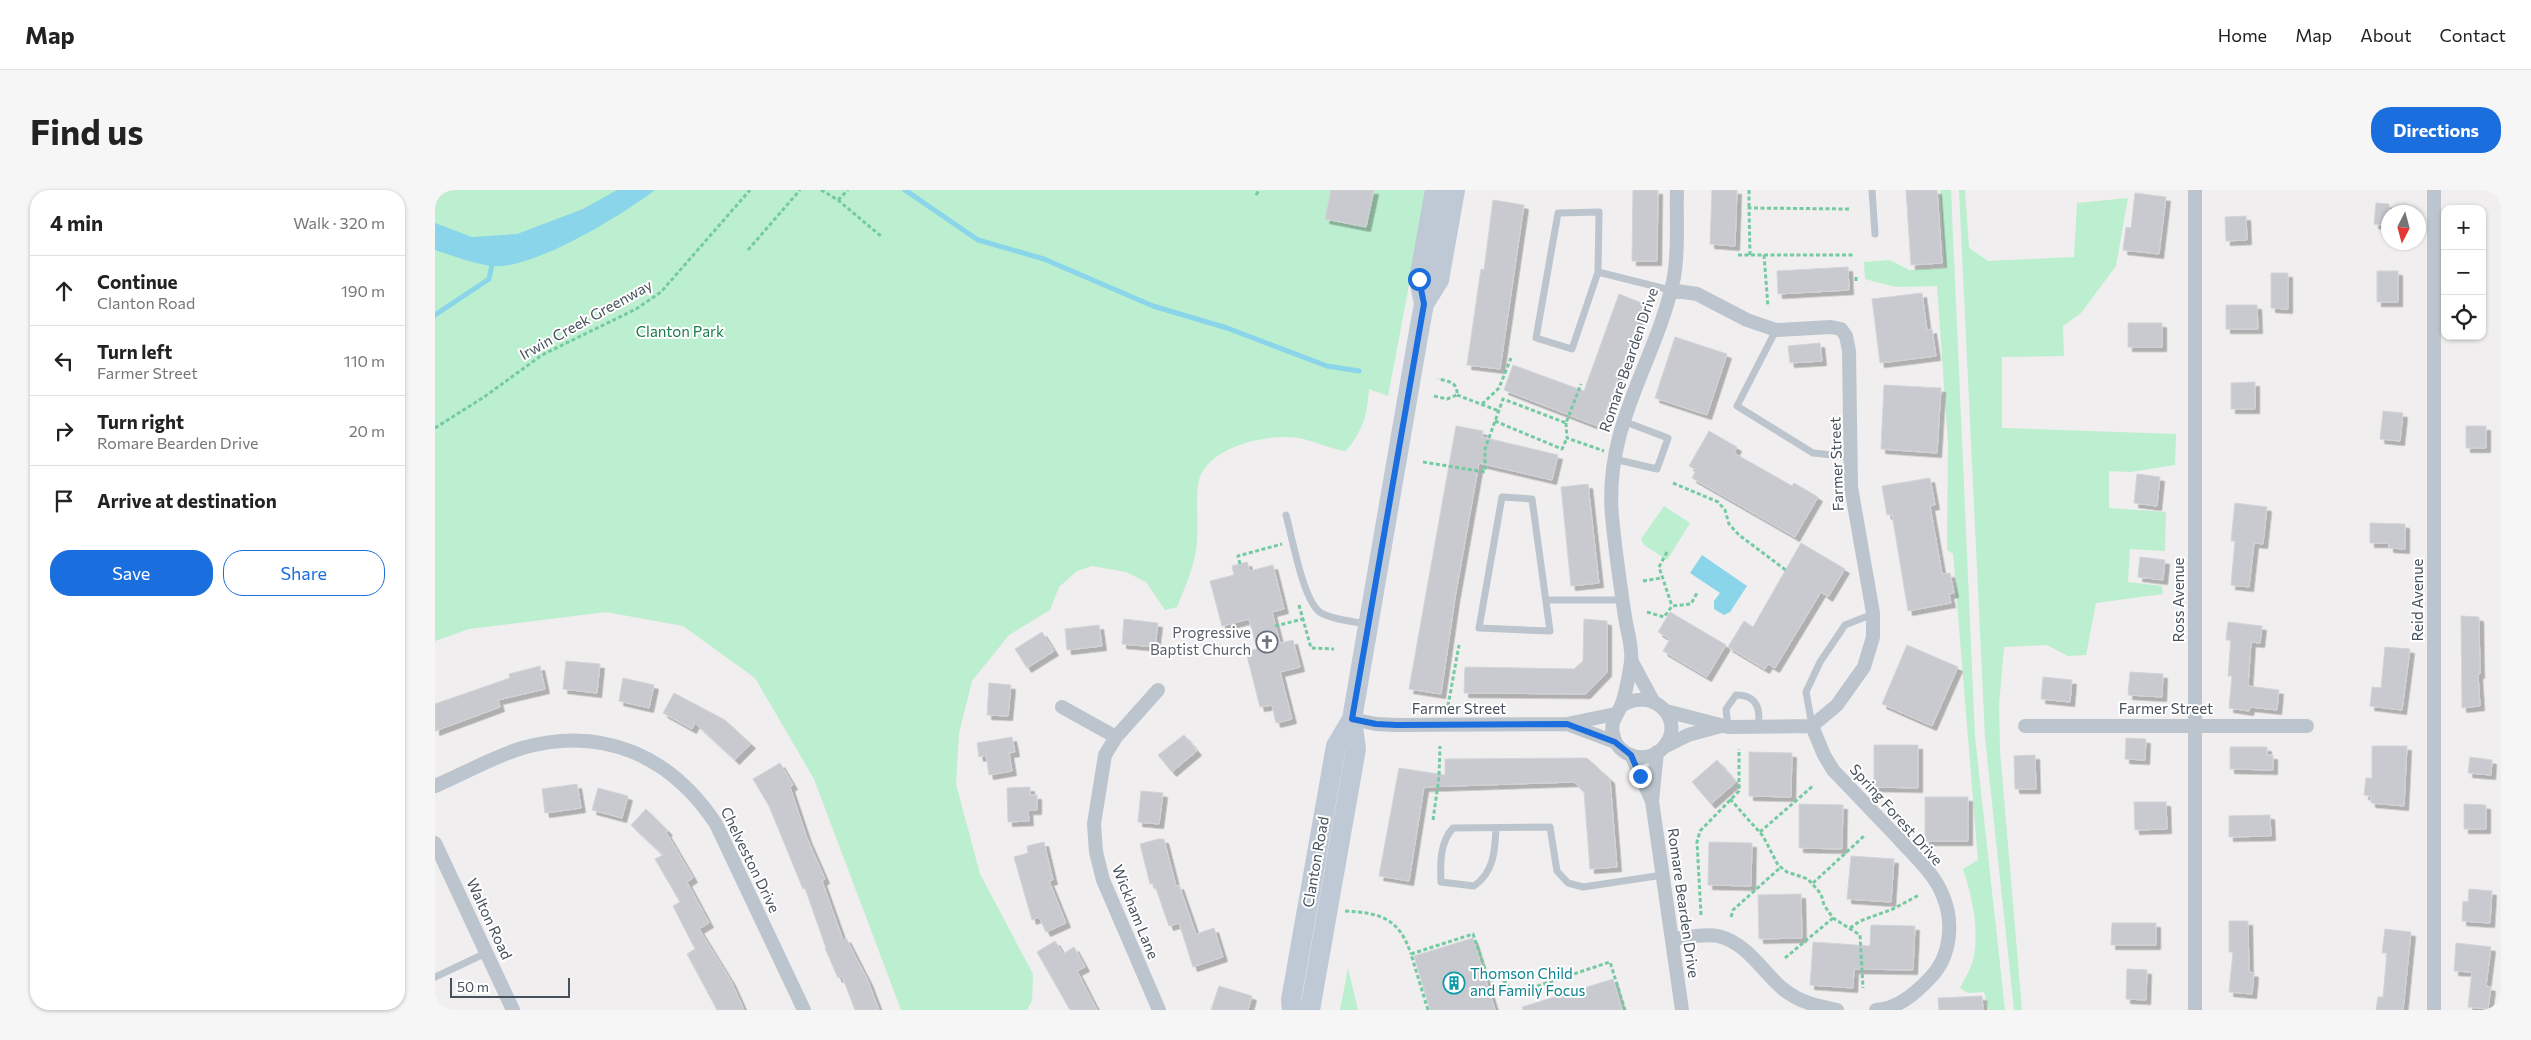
<!DOCTYPE html>
<meta charset="utf-8">
<style>
body{margin:0;font-family:Commissioner,sans-serif;background:#f6f6f6;color:#222}
.controls{position:absolute;right:15px;top:15px;display:grid;overflow:hidden;border-radius:10px;box-shadow:0 1px 4px #0004}
.controls button{width:45px;height:45px;display:grid;place-items:center;padding:0;border:0;border-bottom:1px solid #e0e0e0;background:#fff;color:#222;font:25px sans-serif}
.compass{position:absolute;left:1946px;top:15px;width:45px;height:45px;border-radius:50%;background:#fff;box-shadow:0 1px 4px #0004;rotate:186deg}
.scale{position:absolute;left:15px;bottom:12px;width:120px;box-sizing:border-box;padding-left:5px;border:2px solid #46515b;border-top:0;font-size:14px;line-height:18px;white-space:nowrap;color:#46515b;-webkit-text-stroke:4px #fff;paint-order:stroke}
.stop{position:absolute;width:15px;height:15px;margin:-11px;border:4px solid #1b6edd;border-radius:50%;background:#fff}
.stop.end{background:#1b6edd;border-color:#fff;box-shadow:0 1px 5px #0008}
.list{margin:0;padding:0;list-style:none}
h2{display:flex;justify-content:space-between;align-items:center;height:65px;margin:0;padding:0 20px;font-size:21px}
h2 small{font-size:16px;font-weight:400;color:#767676}
.list li{display:grid;grid-template-columns:32px 1fr auto;gap:15px;align-items:center;box-sizing:border-box;height:70px;padding:0 20px;border-top:1px solid #e0e0e0}
.list b{display:block;font-size:19px;white-space:nowrap}
.list p{margin:0;font-size:16px;white-space:nowrap;color:#767676}
.list em{font-size:16px;font-style:normal;color:#767676}
.actions{display:flex;gap:10px;padding:15px 20px}
.actions a{flex:1;padding:11px 0;border:1px solid #1b6edd;border-radius:20px;text-align:center;font-size:18px;color:#1b6edd}
.actions .main{background:#1b6edd;color:#fff}
.icon{flex:none;width:28px;height:28px;fill:none;stroke:currentColor;stroke-width:2;stroke-linecap:round;stroke-linejoin:round}
.map{position:relative;flex:none;width:2066px;height:820px;overflow:hidden;border-radius:20px}
header{display:flex;align-items:center;gap:30px;box-sizing:border-box;height:70px;padding:0 25px;background:#fff;border-bottom:1px solid #e0e0e0}
header strong{font-size:24px}
nav{display:flex;gap:28px;margin-inline-start:auto;font-size:18px}
.intro{display:flex;align-items:center;justify-content:space-between;box-sizing:border-box;height:120px;padding:0 30px}
h1{margin:0;font-size:35px}
.button{padding:12px 22px;border-radius:20px;background:#1b6edd;color:#fff;font-size:18px;font-weight:700}
main{display:flex;gap:30px;padding:0 30px}
aside{flex:1;background:#fff;border-radius:20px;box-shadow:0 1px 4px #0004}
.map>svg:first-child{display:block}
.green{fill:#bceed0}
.water{fill:#8ad5ea}
.lines{fill:none;stroke-linecap:round;stroke-linejoin:round}
.stream{stroke:#8ad5ea;stroke-width:5}
.building{fill:#c8cad0;stroke:#d2d4d9;filter:url(#shadow)}
.path{stroke:#75cba1;stroke-width:3;stroke-dasharray:4 2.5;stroke-linecap:butt}
.lane{stroke:#bcc5cd;stroke-width:7}
.street{stroke:#bcc5cd;stroke-width:14}
.secondary{stroke:#bec9d5;stroke-width:20}
.route{stroke:#1b6edd;stroke-width:6}
.labels{text-anchor:middle;stroke-width:4;stroke-linejoin:round;paint-order:stroke}
.street-label{font-size:15px;fill:#46515b;stroke:#fff}
.park-label{font-size:15px;fill:#187b4a;stroke:#fff}
.worship-label{font-size:15px;fill:#5b616d;stroke:#fff;text-anchor:end}
.culture-label{font-size:15px;fill:#0d838f;stroke:#fff;text-anchor:start}
</style>
<header>
<strong>Map</strong>
<nav><a>Home</a><a>Map</a><a>About</a><a>Contact</a></nav>
</header>
<div class="intro"><h1>Find us</h1><a class="button">Directions</a></div>
<main>
<aside>
<h2>4 min<small>Walk · 320 m</small></h2>
<ul class="list">
<li><svg class="icon" aria-label="ahead" viewBox="0 0 24 24"><path d="M12 20V5M6 11l6-6 6 6"/></svg><div><b>Continue</b><p>Clanton Road</p></div><em>190 m</em></li>
<li><svg class="icon" aria-label="left" viewBox="0 0 24 24"><path d="M17 20v-9H6M10 6l-5 5 5 5"/></svg><div><b>Turn left</b><p>Farmer Street</p></div><em>110 m</em></li>
<li><svg class="icon" aria-label="right" viewBox="0 0 24 24"><path d="M7 20v-9h11M14 6l5 5-5 5"/></svg><div><b>Turn right</b><p>Romare Bearden Drive</p></div><em>20 m</em></li>
<li><svg class="icon" aria-label="arrive" viewBox="0 0 24 24"><path d="M6 21V4h12l-3 4 3 4H6"/></svg><div><b>Arrive at destination</b></div></li>
</ul>
<div class="actions"><a class="main">Save</a><a>Share</a></div>
</aside>
<div class="map">
<svg width="2066" height="820" viewBox="0 0 2066 820">
<defs>
<filter id="shadow"><feDropShadow dx="4.5" dy="4.5" stdDeviation="0" flood-color="#0004"/></filter>
</defs>
<rect width="100%" height="100%" fill="#f0eeee"/>
<path class="green" d="M0 0H992L953 206 934 199C932 226 928 240 911 261 895 259 880 251 863 248 834 243 773 256 764 290 760 309 764 332 762 351 761 373 750 397 742 417L730 420 711 392 691 382 657 376 642 381 624 397 615 420 574 445 537 491 524 543 521 594 545 684 598 784 597 810 592 820H466L379 589 320 488 248 436 171 422 34 439 0 451Z
M1505 0H1516L1540 547 1570 820H1554L1549 802 1533 803 1525 798C1530 788 1537 777 1539 766 1544 736 1537 707 1528 679L1543 670 1518 364 1512 360 1513 253 1502 96 1461 97 1430 89 1429 72 1455 70 1474 80 1510 78Z
M1524 0H1530L1534 58 1553 71 1639 67 1642 13 1693 8 1681 76 1646 123 1628 136 1629 166 1567 167V238L1741 244 1740 275 1695 282 1674 281V318L1731 322 1730 361 1695 359 1693 392 1727 396 1728 404 1661 413 1651 465 1633 466 1612 455 1569 457 1564 515 1565 561 1587 820H1579L1550 547Z
M1229 316 1255 333 1232 370 1209 355 1206 349Z
M913 778 923 820H905Z"/>
<path class="water" d="M182 0H220C187 25 97 81 55 76 37 73 18 66 0 60V33L37 47 82 44 148 19Z
M1267 365 1312 396 1295 422 1289 425 1279 419V411L1285 403 1255 383Z"/>
<g class="lines">
<path class="stream" d="M470 0 543 50 609 69 718 116 792 138 892 176 924 181
M0 125 54 89 58 70"/>
</g>
<path class="building" d="M896 0H939L931 37 890 29Z
M1198 0H1223L1222 71H1197Z
M1277 0H1302L1300 56 1275 54Z
M1471 0H1502L1507 73 1476 75Z
M1700 3 1731 7 1724 64 1688 60 1691 37 1696 38Z
M1058 10 1089 15 1065 179 1032 175 1046 79 1049 80Z
M1941 13 1954 14V36L1939 34Z
M1811 26 1812 50 1791 51 1790 27Z
M1413 77 1414 100 1343 104 1342 81Z
M1942 81H1963V112H1942Z
M1836 83H1853V119L1836 118Z
M1487 103 1492 140 1497 139 1501 166 1445 173 1437 109Z
M1184 104 1209 114 1165 237 1069 200 1078 175 1149 201Z
M1791 115H1822L1823 139H1791Z
M1693 133H1727V157H1693Z
M1240 147 1292 164 1272 225 1220 208Z
M1385 153 1387 171 1355 173 1353 156Z
M1820 192V219H1796V193Z
M1449 195 1506 198 1502 263 1446 259Z
M1948 221 1968 223 1965 251 1945 249Z
M1021 236 1048 241 1047 247 1123 265 1117 290 1044 273 1020 408 1006 504 974 499Z
M2031 236H2051V258H2031Z
M1274 241 1302 257 1299 263 1357 296 1359 293 1383 307 1360 347 1257 288 1261 280 1254 276Z
M1702 284 1725 287 1722 316 1699 313Z
M1495 288 1500 315 1495 316 1507 384 1515 383 1519 403 1514 404 1516 413 1473 421 1457 324 1452 325 1447 296Z
M1153 294 1164 393 1136 396 1126 297Z
M1800 313 1832 317 1828 354 1819 353 1814 397 1796 395 1800 351H1796Z
M1935 333 1970 334V359L1954 358V353H1935Z
M1366 353 1410 379 1393 407 1386 402 1340 478 1333 474 1330 479 1293 457 1309 431 1318 437Z
M1705 367 1730 370 1728 390 1703 387Z
M812 372 815 381 838 375 849 419 837 422 845 453 858 450 865 477 845 482 857 529 841 533 837 515 825 517 811 462 822 459 814 429 787 436 775 391 799 385 797 376Z
M1235 422 1291 455 1272 487 1228 461 1235 449 1223 442Z
M2026 426 2044 427 2045 484H2043L2045 516 2027 518Z
M689 429 723 433 720 457 687 454Z
M1149 429 1172 431V482L1151 504 1029 503 1030 477 1139 479 1148 471Z
M1793 432 1827 436 1825 453 1816 452 1813 496 1844 500 1842 520 1815 517 1814 521 1794 518 1797 486H1793L1796 450H1791Z
M664 435 667 456 632 460 630 439Z
M607 442 619 461 592 478 580 459Z
M1472 455 1523 477 1497 536 1447 514Z
M1950 457 1975 459 1967 520 1935 516 1937 497 1946 498Z
M131 471 165 474 162 503 128 499Z
M105 476 110 499 63 510 65 517 0 541V514L75 488 74 484Z
M1695 482 1728 484 1727 507 1693 505Z
M1608 487 1637 490 1635 512 1606 509Z
M188 488 219 495 214 518 184 511Z
M554 493 576 495 573 526 552 525Z
M239 503 290 530 316 554 300 570 260 533 257 539 228 523Z
M749 545 762 561 737 582 723 565Z
M577 547 580 562 574 563 577 581 554 585 551 565 544 567 542 553Z
M1691 548 1711 549 1710 570 1690 569Z
M1439 555H1483V598L1439 597Z
M1937 556H1972L1969 616 1936 613V606L1929 605 1931 588H1937Z
M1795 557H1832V565H1838V580L1795 579Z
M1314 562 1357 563 1356 607 1314 606Z
M1600 565 1601 599H1580L1579 566Z
M2035 567 2057 570 2056 585 2033 583Z
M1152 568 1175 589 1182 677 1155 679 1149 602 1139 592 989 597 974 691 944 686 964 578 1010 585V569Z
M1282 570 1301 592 1276 614 1257 592Z
M345 573 358 595 355 597 372 648 390 689 387 691 408 750 411 748 433 791 444 820H420L407 786 403 788 390 758H391L370 698 368 699 334 616 318 589Z
M142 594 146 618 110 623 107 599Z
M595 597V605H602V620H593L594 631 573 632 572 598Z
M163 598 193 606 187 628 157 620Z
M706 601 728 603 724 634 703 632Z
M1490 607H1533V651H1490Z
M1699 612H1731L1732 639 1700 640Z
M1364 614 1408 615 1407 659 1364 658Z
M2029 614 2051 615V639H2029Z
M211 619 233 641 231 642 258 688 252 692 274 733 264 739 296 791 309 820H282L252 764 260 759 238 716 245 712 220 669 228 665 196 635Z
M1835 625 1836 646 1794 647V626Z
M723 649H729L741 696 744 695 761 744 779 738 788 767 758 777 744 733 734 736 719 693 715 694 705 654Z
M609 652 618 690 614 691 631 733 611 742 604 727 597 730 579 667 593 663 592 656Z
M1274 652 1317 653 1316 696 1273 695Z
M1416 666 1459 669 1456 712 1412 709Z
M2034 699 2057 701 2055 733 2027 731 2028 711 2033 712Z
M1366 704 1367 748 1324 749 1323 705Z
M1794 731H1813L1814 782 1819 783 1817 804 1794 802 1798 762H1794Z
M1677 733H1721V755H1676Z
M1436 735 1480 736 1478 780 1419 779 1418 798 1375 795 1378 752 1435 756Z
M1950 739 1976 742 1968 820H1941L1943 807H1948L1952 763H1947Z
M1038 748 1060 820H995L979 766Z
M620 751 628 764 639 757 650 777 642 781 662 820H635L602 762Z
M2021 753 2056 757 2051 796 2056 797 2053 819 2033 817 2037 782 2019 781Z
M1692 779 1712 780 1711 810 1691 809Z
M1178 789 1187 820H1088L1087 817Z
M784 796 817 806 813 820H776Z
M1547 806 1548 820H1504L1503 808Z"/>
<g class="lines">
<path class="path" d="M386 0 403 10 447 47
M1314 0V18
M821 5 824 0
M403 10 413 0
M313 60 365 0
M1303 65H1420
M1315 65 1314 18 1414 19
M1329 65 1333 117
M1421 87V91
M1022 205 1064 221
M999 206 1012 209 1022 205C1023 192 1013 191 1003 189
M1047 214 1064 198 1076 168
M1060 231 1127 259 1132 248
M1131 233 1132 248 1169 261
M0 238 49 207 107 165 201 119 226 102 315 0
M988 272 1050 282V259L1068 209 1131 233 1146 194
M1238 293 1283 312 1290 320 1294 334 1304 345 1352 381
M1232 362 1224 377 1237 416
M805 374 803 366 847 354
M1208 391 1226 388
M864 415 876 458 899 459
M1212 422 1229 427 1237 416 1256 414 1262 403
M840 436 868 429
M1013 516 1024 455
M1295 609 1328 646 1343 675 1352 682 1373 689 1386 704 1389 715 1398 728 1425 745 1428 798
M998 630 1004 587 1005 556
M1325 642 1379 595
M1378 693 1429 646
M910 721C946 723 964 728 976 764
M1266 725 1262 652 1265 641 1304 601V559
M1296 727 1298 720 1346 677
M1415 738 1425 731 1458 719 1484 705
M1350 768 1398 728
M993 820 976 764 1038 744 1054 791 1063 788 1072 793 1075 805 1175 772 1190 820"/>
<path class="lane" d="M1437 0 1440 44
M1164 22 1163 82 1137 159 1101 148 1123 23Z
M1163 82 1235 100
M1341 140 1302 216 1378 263 1416 267
M1179 269 1222 279 1233 248 1188 231
M1067 307 1097 309 1115 441 1044 438Z
M851 325C857 346 868 412 886 423 898 430 917 431 931 434
M1113 410H1187
M1377 535 1371 502 1385 472 1410 435 1438 424
M1293 537 1291 519 1301 505C1322 505 1326 519 1323 537
M1061 638C1060 661 1059 682 1039 696L1006 692C1005 673 1005 652 1018 638L1115 637 1122 681 1133 693 1148 697 1228 685
M0 787 51 763"/>
<path class="street" d="M1760 0V820
M1999 0V820
M1196 470 1218 511
M723 500 681 547 670 565 659 634 661 662 668 690 724 820
M1186 516C1218 495 1253 531 1228 558 1212 575 1182 567 1178 544 1175 532 1182 526 1186 516 1191 504 1194 485 1196 472 1198 458 1192 441 1190 427 1185 393 1180 360 1177 326 1169 233 1222 171 1239 87 1244 59 1241 28 1242 0
M627 517 681 547
M1231 521 1293 537 1377 536 1402 515 1429 477 1438 447V423L1416 297 1414 161 1411 146 1406 139 1396 137 1341 140 1312 130 1262 104 1235 100
M917 529 941 534 962 535 1132 534 1180 524
M1132 534 1180 552
M1377 536 1389 565 1398 580C1420 603 1442 626 1464 649 1479 666 1500 684 1508 706 1519 732 1516 767 1495 788 1481 803 1463 819 1441 820
M1590 536H1872
M1229 557 1253 545 1286 536
M1222 562 1217 611 1247 820
M1196 565 1217 611
M0 596C28 584 58 567 87 558 168 535 236 566 281 634L369 820
M0 653 78 820
M1237 749C1251 748 1270 743 1283 746 1312 753 1327 781 1348 799 1364 812 1382 816 1402 820"/>
<path class="secondary" d="M989 114 984 89 1000 0
M857 820 856 810 901 556 917 529
M875 820 921 559 917 529 984 141 989 114 1004 90 1020 0"/>
</g>
<g class="lines">
<path class="route" d="M984 89 989 114 917 529 941 534 962 535 1132 534 1180 552 1196 565 1205 586"/>
</g>
<defs>
<g id="church-ring" transform="scale(1.125)"><circle r="9.5" fill="#fff" stroke="#6b7280" stroke-width="1.5"/><path d="M-1.2-6h2.4v3.5h3.3v2.4h-3.3V6h-2.4V-.1h-3.3v-2.4h3.3Z" fill="#6b7280"/></g>
<g id="building-ring" transform="scale(1.125)"><circle r="9.5" fill="#fff" stroke="#0f9aa8" stroke-width="1.5"/><path d="M-4-6H4V6H1V3H-1V6H-4ZM-2.5-4.3h1.7v1.8h-1.7ZM.8-4.3h1.7v1.8H.8ZM-2.5-1h1.7V.8h-1.7ZM.8-1h1.7V.8H.8Z" fill="#0f9aa8"/></g>
</defs>
<g fill-rule="evenodd">
<use href="#church-ring" x="832" y="452"/>
<use href="#building-ring" x="1019" y="793"/>
</g>
<g class="labels">
<g class="street-label">
<text transform="translate(151 130) rotate(-29)" y="5">Irwin Creek Greenway</text>
<text transform="translate(1194 170) rotate(-71)" y="5">Romare Bearden Drive</text>
<text transform="translate(1402 274) rotate(-92)" y="5">Farmer Street</text>
<text transform="translate(1744 410) rotate(-90)" y="5">Ross Avenue</text>
<text transform="translate(1983 410) rotate(-90)" y="5">Reid Avenue</text>
<text x="1024" y="524">Farmer Street</text>
<text x="1731" y="524">Farmer Street</text>
<text transform="translate(1461 625) rotate(48)" y="5">Spring Forest Drive</text>
<text transform="translate(315 670) rotate(64)" y="5">Chelveston Drive</text>
<text transform="translate(881 672) rotate(-80)" y="5">Clanton Road</text>
<text transform="translate(1248 713) rotate(82)" y="5">Romare Bearden Drive</text>
<text transform="translate(700 722) rotate(68)" y="5">Wickham Lane</text>
<text transform="translate(54 729) rotate(65)" y="5">Walton Road</text>
</g>
<g class="park-label">
<text x="245" y="147">Clanton Park</text>
</g>
<g class="worship-label">
<text x="816" y="448">Progressive<tspan x="816" dy="17">Baptist Church</tspan></text>
</g>
<g class="culture-label">
<text x="1035" y="789">Thomson Child<tspan x="1035" dy="17">and Family Focus</tspan></text>
</g>
</g>
</svg>
<div class="controls">
<button>+</button>
<button>−</button>
<button><svg class="icon" aria-label="locate" viewBox="0 0 24 24"><circle cx="12" cy="12" r="6"/><path d="M12 2v4M12 18v4M2 12h4M18 12h4"/></svg></button>
</div>
<svg class="compass" viewBox="-18 -18 36 36"><path d="M0-13l5 13h-10z" fill="#e53935"/><path d="M0 13l5-13h-10z" fill="#767676"/></svg>
<div class="scale">50 m</div>
<div class="stop" style="left:984px;top:89px"></div>
<div class="stop end" style="left:1205px;top:586px"></div>
</div>
</main>
